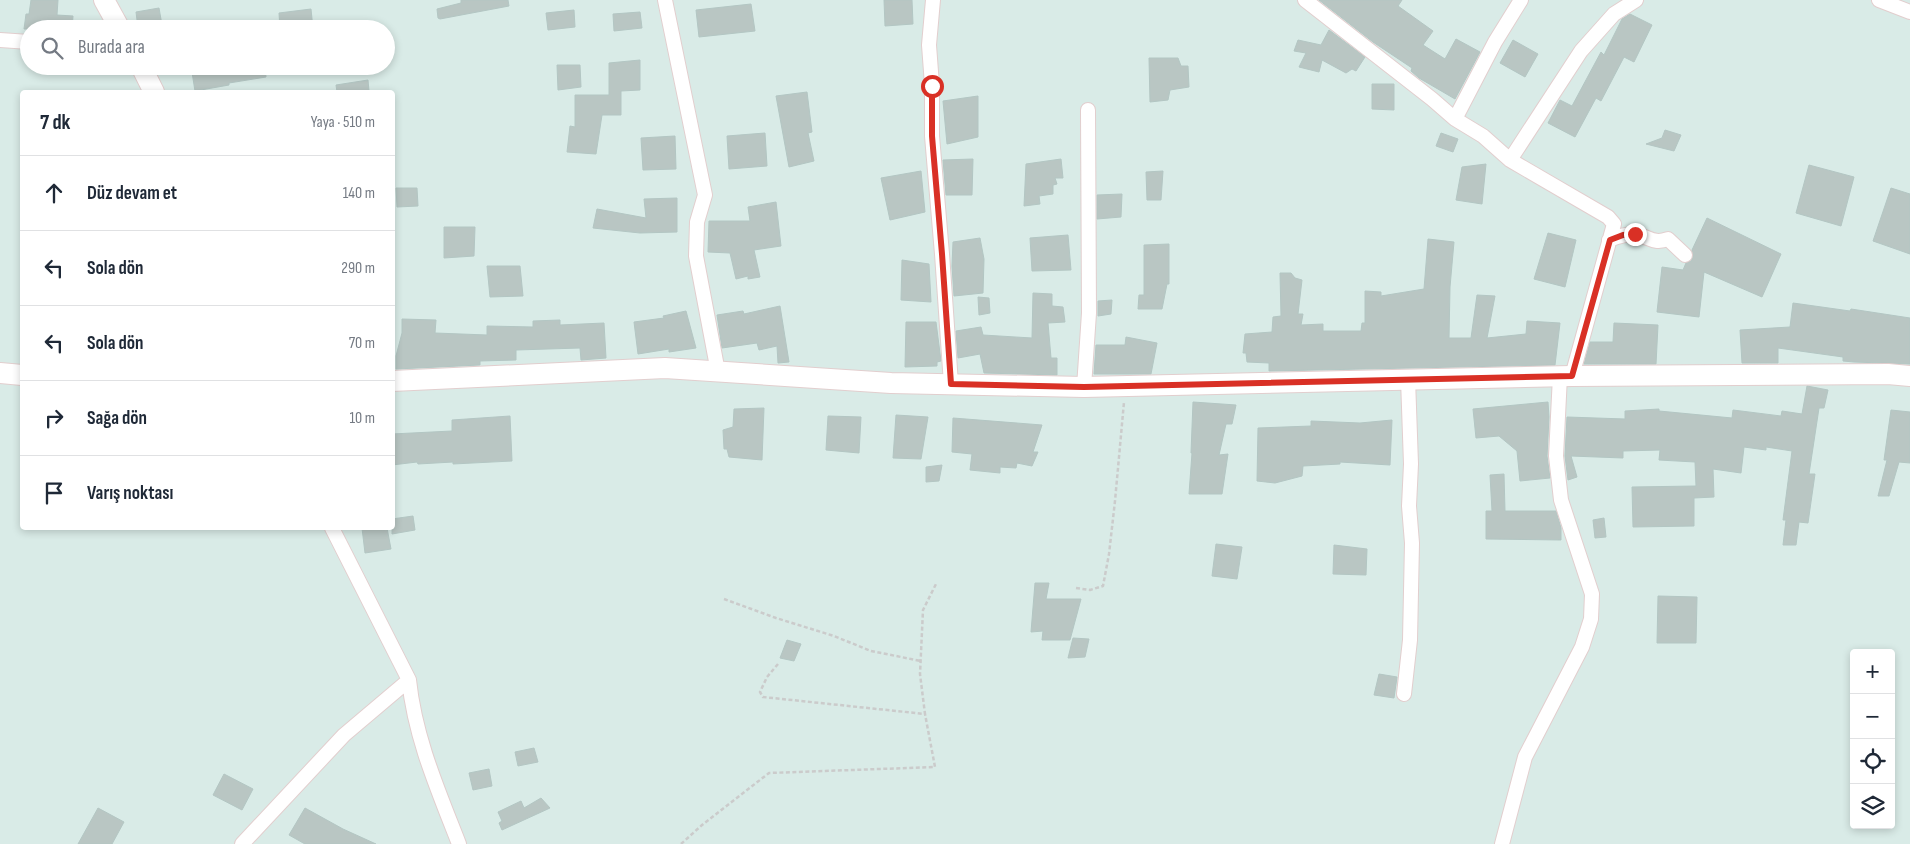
<!DOCTYPE html>
<html lang="tr">
<meta charset="utf-8">
<style>
body{margin:0;font-family:"Sofia Sans Condensed",sans-serif;background:#f6f6f7;color:#1f2937}
.controls{position:absolute;right:15px;bottom:15px;display:grid;overflow:hidden;border-radius:5px;box-shadow:0 2px 8px #0003}
.controls button{width:45px;height:45px;display:grid;place-items:center;padding:0;border:0;border-bottom:1px solid #e0e1e3;background:#fff;color:#1f2937;font:25px sans-serif}
.stop{position:absolute;width:15px;height:15px;margin:-11px;border:4px solid #d93025;border-radius:50%;background:#fff}
.stop.end{background:#d93025;border-color:#fff;box-shadow:0 1px 5px #0008}
.list{margin:0;padding:0;list-style:none}
h2{display:flex;justify-content:space-between;align-items:center;height:65px;margin:0;padding:0 20px;font-size:21px}
h2 small{font-size:16px;font-weight:400;color:#747a83}
.list li{display:grid;grid-template-columns:32px 1fr auto;gap:15px;align-items:center;box-sizing:border-box;height:75px;padding:0 20px;border-top:1px solid #e0e1e3}
.list b{display:block;font-size:19px;white-space:nowrap}
.list em{font-size:16px;font-style:normal;color:#747a83}
.icon{flex:none;width:28px;height:28px;fill:none;stroke:currentColor;stroke-width:2;stroke-linecap:round;stroke-linejoin:round}
.map{position:relative;flex:none;width:1910px;height:844px;overflow:hidden}
.search{position:absolute;background:#fff;box-shadow:0 2px 8px #0003;left:20px;top:20px;width:375px;height:55px;display:flex;align-items:center;gap:12px;box-sizing:border-box;padding:0 18px;border-radius:28px;color:#747a83;font-size:19px}
.panel{position:absolute;background:#fff;box-shadow:0 2px 8px #0003;left:20px;top:90px;width:375px;height:440px;border-radius:5px}
.map>svg:first-child{display:block}
.building{fill:#b9c6c3;stroke:#b3c6c3}
.lines{fill:none;stroke-linecap:round;stroke-linejoin:round}
.street-casing{stroke:#e2cece;stroke-width:16}
.secondary-casing{stroke:#e2cece;stroke-width:22}
.path{stroke:#cbcbcb;stroke-width:2.5;stroke-dasharray:4 2.5;stroke-linecap:butt}
.street{stroke:#fff;stroke-width:14}
.secondary{stroke:#fff;stroke-width:20}
.route{stroke:#d93025;stroke-width:6}
</style>
<div class="map">
<svg width="1910" height="844" viewBox="0 0 1910 844">
<rect width="100%" height="100%" fill="#d9ebe7"/>
<path class="building" d="M31 0H58L57 15 73 16 72 29H24L26 14H29Z
M461 0H508L509 6 440 19 438 18 437 9 461 3Z
M884 0H912L913 24 885 26Z
M1319 0H1402L1398 6 1433 31 1423 45 1445 59 1456 39 1480 52 1455 99 1419 78 1411 71 1412 68 1373 42Z
M751 4 755 31 699 37 696 10Z
M159 8 162 25 138 28 136 12Z
M311 9 313 29H280L279 13Z
M574 10 575 27 548 30 546 13Z
M640 12 642 28 614 31 613 14Z
M1630 14 1652 25 1634 62 1624 57 1601 101 1596 98 1575 137 1548 123 1560 100 1572 106 1601 52 1604 55 1622 19Z
M1329 30 1365 57 1356 71 1352 69 1346 73 1322 60 1319 72 1299 67 1306 53 1294 51 1298 40 1321 45Z
M1513 40 1538 54 1525 77 1500 63Z
M1149 58H1178L1181 66H1188L1189 87 1170 90 1168 100 1150 102Z
M640 60V90L621 91V115H602L596 154 567 152 570 126 575 127V95H609V63Z
M557 65H580L581 87 558 90Z
M191 66H265L266 77 229 83V85L195 91Z
M368 80 369 91 337 92 336 85Z
M1372 84H1394V110L1372 109Z
M807 92 812 132 808 133 814 161 789 167 776 96Z
M978 96V137L947 144 943 101Z
M1665 130 1681 135 1674 151 1646 144 1662 138Z
M765 133 767 166 729 169 727 136Z
M1441 133 1458 139 1453 152 1436 146Z
M675 136 676 169 643 170 641 138Z
M973 159 972 195H946L943 160Z
M1061 159 1063 178H1055L1057 184 1053 185V194L1039 196 1040 204 1024 206 1026 164Z
M1486 164 1482 204 1456 200 1462 167Z
M1809 165 1854 177 1841 226 1796 213Z
M921 171 925 212 890 220 881 178Z
M1163 171 1161 200H1147L1146 172Z
M396 188H417L418 206 397 207Z
M1891 188 1910 194V254L1873 241Z
M1122 194 1121 217 1097 219V195Z
M677 198V232L640 233 593 228 597 209 646 218 644 199Z
M776 202 781 246 754 250 760 277 748 279V276L736 279 730 253 708 252 709 221H750L748 207Z
M1707 218 1781 254 1762 297 1704 272 1699 317 1657 312 1662 267 1683 270 1686 263 1691 261 1693 257 1692 250Z
M444 227H475L474 256 444 258Z
M1548 233 1576 240 1565 287 1534 279Z
M1068 235 1071 270 1032 271 1030 238Z
M980 238 984 259 983 293 954 296 952 266 953 242Z
M1428 239 1454 242 1450 287 1449 338H1471L1477 295 1495 296 1487 338 1526 334 1527 321 1560 323 1555 365 1269 371V363L1247 362 1246 353H1243L1245 334 1272 332 1273 317 1281 316 1280 273H1291L1295 278 1302 280 1298 314H1303L1301 325 1323 324V331H1361L1362 323H1365V291L1381 292V296L1424 289Z
M1169 244V284H1167L1162 309H1138L1139 295H1144V245Z
M902 260 929 264 931 302 901 300Z
M487 266H520L523 296 490 297Z
M1033 293 1052 294V306L1063 307 1065 322 1048 323 1051 358H1057V375L984 373 980 354 958 358 956 331 981 327 983 335 1032 338Z
M978 297 989 298 990 313 979 315Z
M1112 300 1111 314 1098 316V301Z
M1793 303 1850 311 1851 309 1910 318V364L1854 362 1843 361V357L1778 348V363H1742L1740 330 1790 327Z
M780 306 789 362 778 363 777 346 759 350 757 343 722 348 717 315 743 311 744 314Z
M686 311 696 348 669 352V349L638 354 634 322 664 318 663 316Z
M402 319 436 320 435 333 487 335V326L533 327V321L560 320V325L604 323 606 358 581 360 580 348 516 350V360L480 361V365L396 369V356L402 333Z
M906 322H936L941 361 937 362V366L905 367Z
M1614 323 1658 325 1656 364H1584L1590 342H1613Z
M1126 337 1157 343 1151 374H1094L1096 345H1125Z
M1807 386 1828 390 1824 408H1819L1809 474H1815L1808 523 1799 522 1796 545H1783L1786 520H1783L1792 451 1766 447V450L1744 447 1741 473 1713 469 1714 497 1694 498V526L1633 527 1632 487 1696 486 1695 462 1659 460 1660 450 1623 451V458L1571 456 1577 477 1568 480 1565 456 1567 417 1625 419V411L1659 409V411L1732 418 1733 410 1781 416 1782 411 1802 414Z
M1193 402 1236 405 1232 424H1226L1219 455 1228 454 1222 494H1189L1192 453H1191Z
M1548 402 1549 417 1547 456 1550 478 1520 481 1517 451 1499 436 1476 438 1473 409Z
M764 408 762 460 729 457 727 449H724L723 430 733 427 734 409Z
M1891 410 1910 412V463L1899 462 1889 496H1878L1887 460H1884Z
M896 415 928 417 921 459 893 458Z
M510 416 512 461 453 464V462L418 464 417 462 392 465V434L452 431V420Z
M828 416 861 417 859 453 826 450Z
M953 418 1042 425 1033 452H1038L1032 466 1017 463 1016 468 1000 467V473L970 470 972 454 952 452Z
M1392 420 1390 465 1340 462V464L1303 466 1302 476 1275 483 1257 481 1258 428 1311 426V421L1360 423Z
M942 465 939 481 926 482V467Z
M1504 474 1505 511H1556L1561 528V540L1486 539V511H1492L1490 475Z
M413 516 415 530 392 534V519Z
M1604 518 1606 537 1595 538 1593 520Z
M362 528H387L391 549 365 553Z
M1216 544 1242 547 1237 579 1212 576Z
M1334 545 1367 549 1366 575 1333 574Z
M1035 583H1049L1046 599H1081L1070 640H1042L1043 631 1031 632Z
M1658 596 1697 597 1696 643H1657Z
M1073 638 1089 639 1085 657 1068 658Z
M787 640 801 644 794 661 780 658Z
M1379 674 1397 677 1394 698 1374 695Z
M534 748 538 762 518 766 515 752Z
M489 769 492 786 473 790 469 773Z
M224 774 253 789 242 810 213 795Z
M541 798 550 808 502 830 499 823 502 821 498 812 521 801 524 808Z
M98 808 124 822 112 844H78Z
M305 808 343 829 376 844H305L289 835Z"/>
<g class="lines">
<g class="street-casing">
<path id="street" d="M665 0 705 195 697 222 696 256 718 372
M933 0 929 45 932 85V136L942 254 951 384
M1305 0 1432 99 1455 119 1483 136 1510 160 1608 217 1614 224 1572 376
M1879 0 1910 12
M0 40 29 42
M1455 119 1495 42 1521 0
M1510 160 1581 51 1614 14 1636 0
M1609 240C1617 237 1625 234 1633 234 1648 235 1652 245 1668 239L1685 255
M1084 387 1089 313 1088 110
M332 528 409 680C415 738 438 790 459 844
M1404 694 1410 640 1412 543 1409 506 1411 464 1408 379
M242 844 344 735 409 680
M1502 844 1525 757 1582 647 1591 619 1592 594 1561 500 1556 456 1560 376"/>
</g>
<g class="secondary-casing">
<path id="secondary" d="M104 0 120 29
M141 66 154 92
M0 373 22 375
M392 381 665 368 891 383 1084 387 1572 376 1888 374 1910 376"/>
</g>
<path class="path" d="M1076 588 1090 590 1103 586 1109 554 1115 501 1124 402
M724 599 776 618 834 636 871 651 921 661
M778 664 767 677 760 692 763 697 925 714 920 674 923 610 936 584
M681 844 702 825 769 773 935 767 925 714"/>
<use href="#street" class="street"/>
<use href="#secondary" class="secondary"/>
</g>
<g class="lines">
<path class="route" d="M932 86V136L942 254 951 384 1084 387 1572 376 1610 240 1623 235 1635 234"/>
</g>
</svg>
<div class="controls">
<button>+</button>
<button>−</button>
<button><svg class="icon" aria-label="locate" viewBox="0 0 24 24"><circle cx="12" cy="12" r="6"/><path d="M12 2v4M12 18v4M2 12h4M18 12h4"/></svg></button>
<button><svg class="icon" aria-label="layers" viewBox="0 0 24 24"><path d="M12 4l9 5-9 5-9-5zM3 14l9 5 9-5"/></svg></button>
</div>
<div class="stop" style="left:932px;top:86px"></div>
<div class="stop end" style="left:1635px;top:234px"></div>
<div class="search"><svg class="icon" aria-label="search" viewBox="0 0 24 24"><circle cx="10" cy="10" r="6"/><path d="M15 15l6 6"/></svg>Burada ara</div>
<section class="panel">
<h2>7 dk<small>Yaya · 510 m</small></h2>
<ul class="list">
<li><svg class="icon" aria-label="ahead" viewBox="0 0 24 24"><path d="M12 20V5M6 11l6-6 6 6"/></svg><div><b>Düz devam et</b></div><em>140 m</em></li>
<li><svg class="icon" aria-label="left" viewBox="0 0 24 24"><path d="M17 20v-9H6M10 6l-5 5 5 5"/></svg><div><b>Sola dön</b></div><em>290 m</em></li>
<li><svg class="icon" aria-label="left" viewBox="0 0 24 24"><path d="M17 20v-9H6M10 6l-5 5 5 5"/></svg><div><b>Sola dön</b></div><em>70 m</em></li>
<li><svg class="icon" aria-label="right" viewBox="0 0 24 24"><path d="M7 20v-9h11M14 6l5 5-5 5"/></svg><div><b>Sağa dön</b></div><em>10 m</em></li>
<li><svg class="icon" aria-label="arrive" viewBox="0 0 24 24"><path d="M6 21V4h12l-3 4 3 4H6"/></svg><div><b>Varış noktası</b></div></li>
</ul>
</section>
</div>
